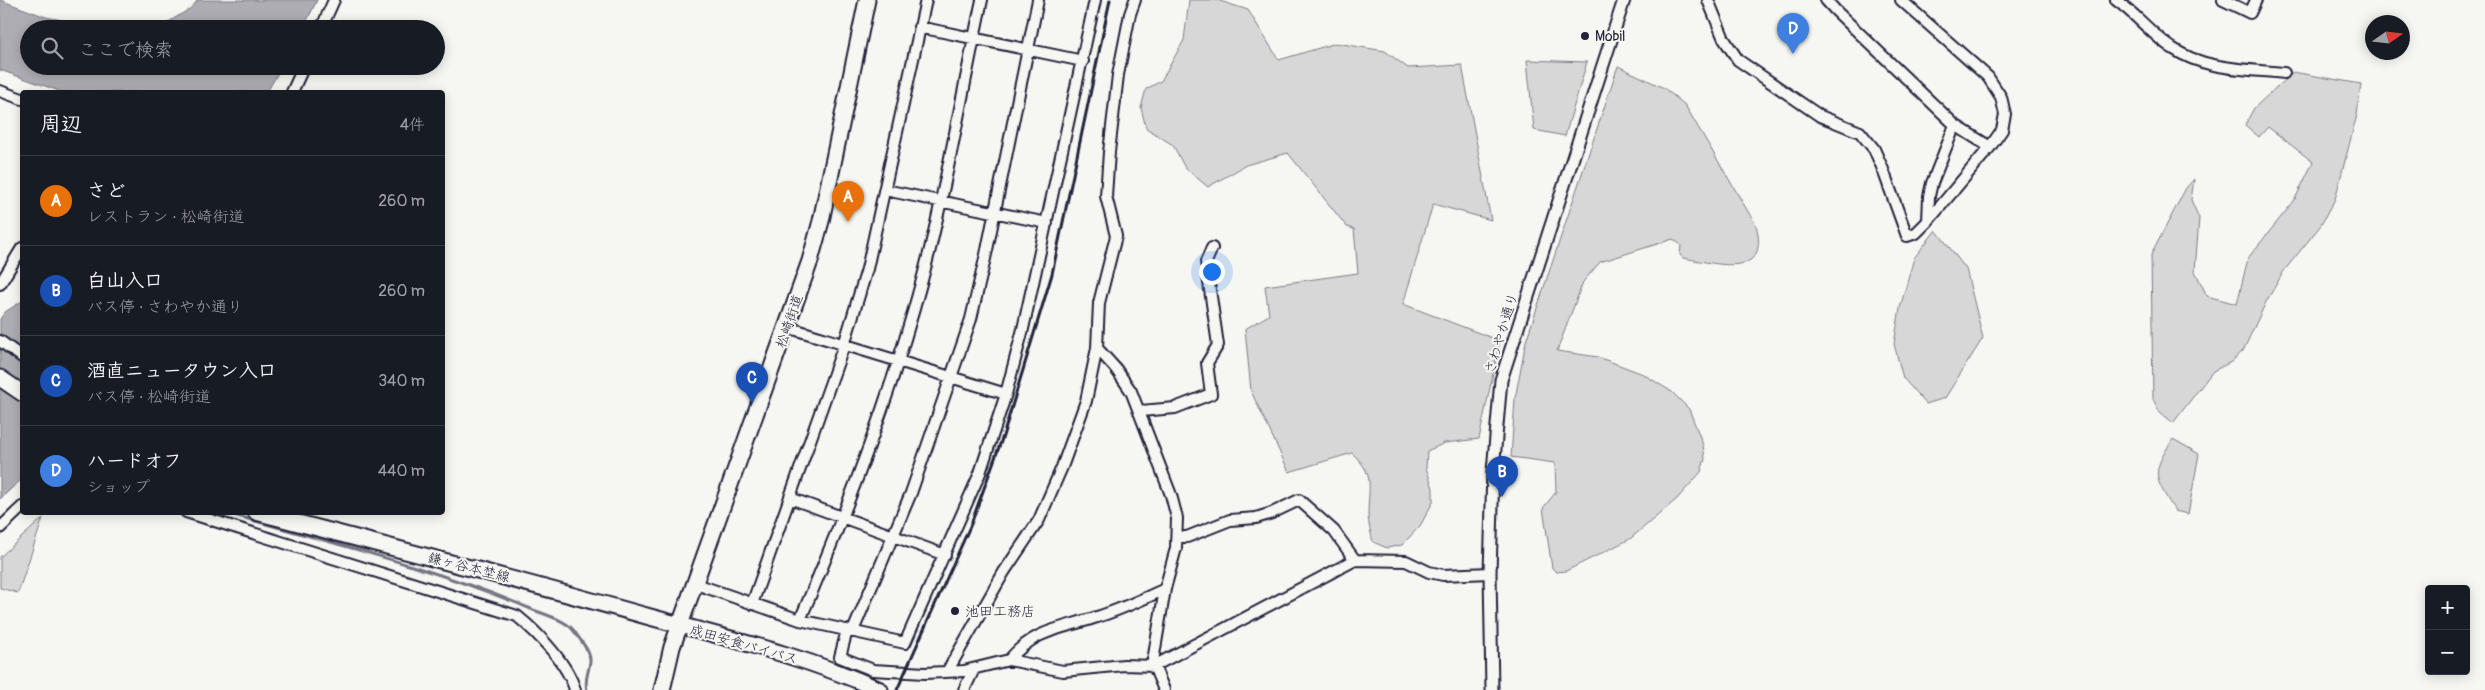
<!DOCTYPE html>
<html lang="ja">
<meta charset="utf-8">
<style>
body{margin:0;font-family:Pangolin,"Klee One",sans-serif;background:#242831;color:#f1f3f6}
.controls{position:absolute;right:15px;bottom:15px;display:grid;overflow:hidden;border-radius:5px;box-shadow:0 2px 12px #0003}
.controls button{width:45px;height:45px;display:grid;place-items:center;padding:0;border:0;border-bottom:1px solid #363941;background:#171b24;color:#f1f3f6;font:25px sans-serif}
.compass{position:absolute;left:2365px;top:15px;width:45px;height:45px;border-radius:50%;background:#171b24;box-shadow:0 2px 12px #0003;rotate:76deg}
.you{position:absolute;left:1211px;top:271px;width:18px;height:18px;margin:-12px;border:4px solid #fff;border-radius:50%;background:#1a73e8;box-shadow:0 0 0 8px #1a73e833}
.badge{display:grid;place-items:center;width:32px;height:32px;border-radius:50%;background:#1a73e8;color:#fff;font-size:16px;font-weight:700}
.pin{position:absolute;translate:-50% -41px;filter:drop-shadow(0 1px 2px #0008)}
.pin::after{content:'';position:absolute;top:26px;width:18px;height:15px;background:inherit;clip-path:polygon(0 0,100% 0,50% 100%)}
.list{margin:0;padding:0;list-style:none}
h2{display:flex;justify-content:space-between;align-items:center;height:65px;margin:0;padding:0 20px;font-size:21px}
h2 small{font-size:16px;font-weight:400;color:#9ea1a6}
.list li{display:grid;grid-template-columns:32px 1fr auto;gap:15px;align-items:center;box-sizing:border-box;height:90px;padding:0 20px;border-top:1px solid #363941}
.list b{display:block;font-size:19px;white-space:nowrap}
.list p{margin:0;font-size:16px;white-space:nowrap;color:#9ea1a6}
.list em{font-size:16px;font-style:normal;color:#9ea1a6}
.icon{flex:none;width:28px;height:28px;fill:none;stroke:currentColor;stroke-width:2;stroke-linecap:round;stroke-linejoin:round}
.map{position:relative;flex:none;width:2485px;height:690px;overflow:hidden}
.search{position:absolute;background:#171b24;box-shadow:0 2px 12px #0003;left:20px;top:20px;width:425px;height:55px;display:flex;align-items:center;gap:12px;box-sizing:border-box;padding:0 18px;border-radius:28px;color:#9ea1a6;font-size:19px}
.panel{position:absolute;background:#171b24;box-shadow:0 2px 12px #0003;left:20px;top:90px;width:425px;height:425px;border-radius:5px}
.map>svg:first-child{display:block}
.green{fill:#d7d7d7;stroke:#7c7c89}
.water{fill:#adadb3;stroke:#757583}
.lines{fill:none;stroke-linecap:round;stroke-linejoin:round}
.stream{stroke:#757583;stroke-width:3}
.minor-casing{stroke:#22223b;stroke-width:14}
.tertiary-casing{stroke:#22223b;stroke-width:15}
.primary-casing{stroke:#22223b;stroke-width:19}
.minor{stroke:#f6f6f2;stroke-width:10}
.tertiary{stroke:#f6f6f2;stroke-width:11}
.primary{stroke:#f6f6f2;stroke-width:15}
.rail{stroke:#22223b;stroke-width:3}
.poi-dot{fill:#22223b;stroke:#f6f6f2;stroke-width:2}
.labels{text-anchor:middle;stroke-width:4;stroke-linejoin:round;paint-order:stroke}
.poi-label{font-size:14px;fill:#22223b;stroke:#f6f6f2;text-anchor:start}
.street-label{font-size:14px;fill:#22223b;stroke:#f6f6f2}
</style>
<div class="map">
<svg width="2485" height="690" viewBox="0 0 2485 690">
<rect width="100%" height="100%" fill="#f6f6f2"/>
<filter id="ink" filterUnits="userSpaceOnUse"><feTurbulence type="fractalNoise" baseFrequency=".02" numOctaves="2"/><feDisplacementMap in="SourceGraphic" scale="10" xChannelSelector="R" yChannelSelector="G"/><feConvolveMatrix kernelMatrix="1 2 1 2 8 2 1 2 1" color-interpolation-filters="sRGB"/></filter>
<g filter="url(#ink)">
<path class="green" d="M1189 0H1217L1248 10 1279 60 1336 43 1385 51 1408 68 1462 65 1491 220 1433 204 1403 304 1500 341 1479 439 1445 443 1427 451 1426 468 1433 488V502L1420 526 1402 545 1387 548 1373 542C1371 533 1368 523 1368 515 1368 486 1376 475 1352 453L1289 472 1251 391 1245 329 1269 315 1265 286 1358 273 1354 229 1347 227 1288 153 1246 165 1208 187 1185 168 1173 145 1146 128 1141 108 1146 89 1161 81 1184 40Z
M1527 60 1587 62 1565 136 1534 130Z
M1618 66 1664 88 1685 105 1756 225C1771 281 1715 263 1683 258L1680 255 1681 245 1673 239 1600 262 1583 282 1557 351 1598 357 1643 374 1672 392 1689 409 1703 445 1705 459 1701 472 1677 499 1630 539 1566 571 1556 572 1552 568 1543 508 1556 492 1555 463 1511 457 1515 399 1526 341Z
M2293 72 2361 84 2357 115 2335 199 2321 225 2284 271 2266 302 2243 351 2231 362 2213 371 2173 423 2159 411 2153 399 2151 255 2186 188 2194 179 2191 200 2199 218 2195 271 2207 296 2237 304 2248 258 2294 201 2313 162 2268 127 2259 137 2245 125 2254 108Z
M1936 230 1966 269 1983 338 1945 398 1926 404 1903 378 1894 344 1900 308 1914 258Z
M2173 439 2199 454 2188 514 2175 511C2154 477 2150 474 2173 439Z
M43 518 18 593 0 588V557Z"/>
<path class="water" d="M0 0 46 17 102 27 130 29H29V66H282L267 92H62L0 70Z
M198 0H317L303 29H137L162 26 191 8Z
M22 301V479L0 499V319L5 312Z"/>
<g class="lines">
<path class="stream" d="M224 512C327 542 432 567 531 609 543 614 566 620 574 631 579 638 591 652 590 661 589 672 584 679 587 690"/>
<g class="minor-casing">
<path id="minor" d="M1708 0 1724 39 1738 60 1820 116 1860 132 1874 149 1882 167 1907 236 1916 233 1928 221 1990 147 2002 130 2005 114 2001 97 1988 77 1901 0
M1826 0 1835 10 1955 125 1990 147
M2116 0C2136 14 2152 35 2172 48 2204 70 2246 69 2284 73
M2223 0 2250 13 2256 0
M919 27 1083 61
M321 29 334 0
M0 91 22 99
M292 92 304 66
M885 190 1047 223
M1928 221 1929 196 1932 183 1955 125
M0 284 22 248
M787 327 1006 394
M0 341 22 357
M1097 348 1116 369 1131 391 1171 495 1177 518 1176 548 1165 589 1152 667
M1141 411 1175 408 1211 394 1207 363 1218 345 1206 262 1212 248
M790 498 945 555
M186 512 517 616C538 633 568 664 575 690
M0 528 22 507
M1177 537H1187L1230 520 1256 518 1272 513 1299 500 1334 531 1355 560
M696 584 800 620 905 643 980 473 1006 394 1023 329 1095 0
M752 604 844 345 867 269 926 0
M800 620C851 501 899 375 930 249 950 166 964 83 982 0
M847 630 840 657 873 670 925 673 964 671 1009 660 1063 671 1124 665 1154 666 1164 690
M853 631 911 493 971 319 987 250 1038 0
M1009 660C1035 629 1061 629 1097 617 1120 610 1143 599 1165 589
M1154 666 1355 560 1406 561 1429 572 1443 575 1490 573
M947 672 1004 572 1039 520 1062 467 1086 401 1097 348 1099 303 1116 236 1106 196 1109 152 1118 75 1130 14 1135 0
M964 690 974 669"/>
</g>
<g class="tertiary-casing">
<path id="tertiary" d="M1492 690 1490 573 1493 471 1501 380 1624 0"/>
</g>
<g class="primary-casing">
<path id="primary" d="M0 378 22 393
M256 512C387 546 519 580 650 617 727 638 807 657 880 690
M662 690 672 647 810 261 821 221 867 0"/>
</g>
<use href="#minor" class="minor"/>
<use href="#tertiary" class="tertiary"/>
<use href="#primary" class="primary"/>
<path class="rail" d="M897 690 971 524 1003 436 1052 274 1110 0"/>
</g>
</g>
<g class="poi-dot">
<circle cx="1585" cy="36" r="5"/>
<circle cx="955" cy="611" r="5"/>
</g>
<g class="labels">
<g class="poi-label">
<text x="1595" y="41">Mobil</text>
<text x="965" y="616">池田工務店</text>
</g>
<g class="street-label">
<text transform="translate(789 321) rotate(-71)" y="5">松崎街道</text>
<text transform="translate(1501 333) rotate(-73)" y="5">さわやか通り</text>
<text transform="translate(469 567) rotate(14)" y="5">鎌ヶ谷本埜線</text>
<text transform="translate(744 644) rotate(16)" y="5">成田安食バイパス</text>
</g>
</g>
</svg>
<div class="controls">
<button>+</button>
<button>−</button>
</div>
<svg class="compass" viewBox="-18 -18 36 36"><path d="M0-13l5 13h-10z" fill="#e53935"/><path d="M0 13l5-13h-10z" fill="#9ea1a6"/></svg>
<div class="you"></div>
<div class="pin badge" style="left:848px;top:222px;background:#e8710a">A</div>
<div class="pin badge" style="left:1502px;top:497px;background:#1a4fb4">B</div>
<div class="pin badge" style="left:752px;top:403px;background:#1a4fb4">C</div>
<div class="pin badge" style="left:1793px;top:54px;background:#3f7fe0">D</div>
<div class="search"><svg class="icon" aria-label="search" viewBox="0 0 24 24"><circle cx="10" cy="10" r="6"/><path d="M15 15l6 6"/></svg>ここで検索</div>
<section class="panel">
<h2>周辺<small>4件</small></h2>
<ul class="list">
<li><span class="badge" style="background:#e8710a">A</span><div><b>さど</b><p>レストラン · 松崎街道</p></div><em>260 m</em></li>
<li><span class="badge" style="background:#1a4fb4">B</span><div><b>白山入口</b><p>バス停 · さわやか通り</p></div><em>260 m</em></li>
<li><span class="badge" style="background:#1a4fb4">C</span><div><b>酒直ニュータウン入口</b><p>バス停 · 松崎街道</p></div><em>340 m</em></li>
<li><span class="badge" style="background:#3f7fe0">D</span><div><b>ハードオフ</b><p>ショップ</p></div><em>440 m</em></li>
</ul>
</section>
</div>
